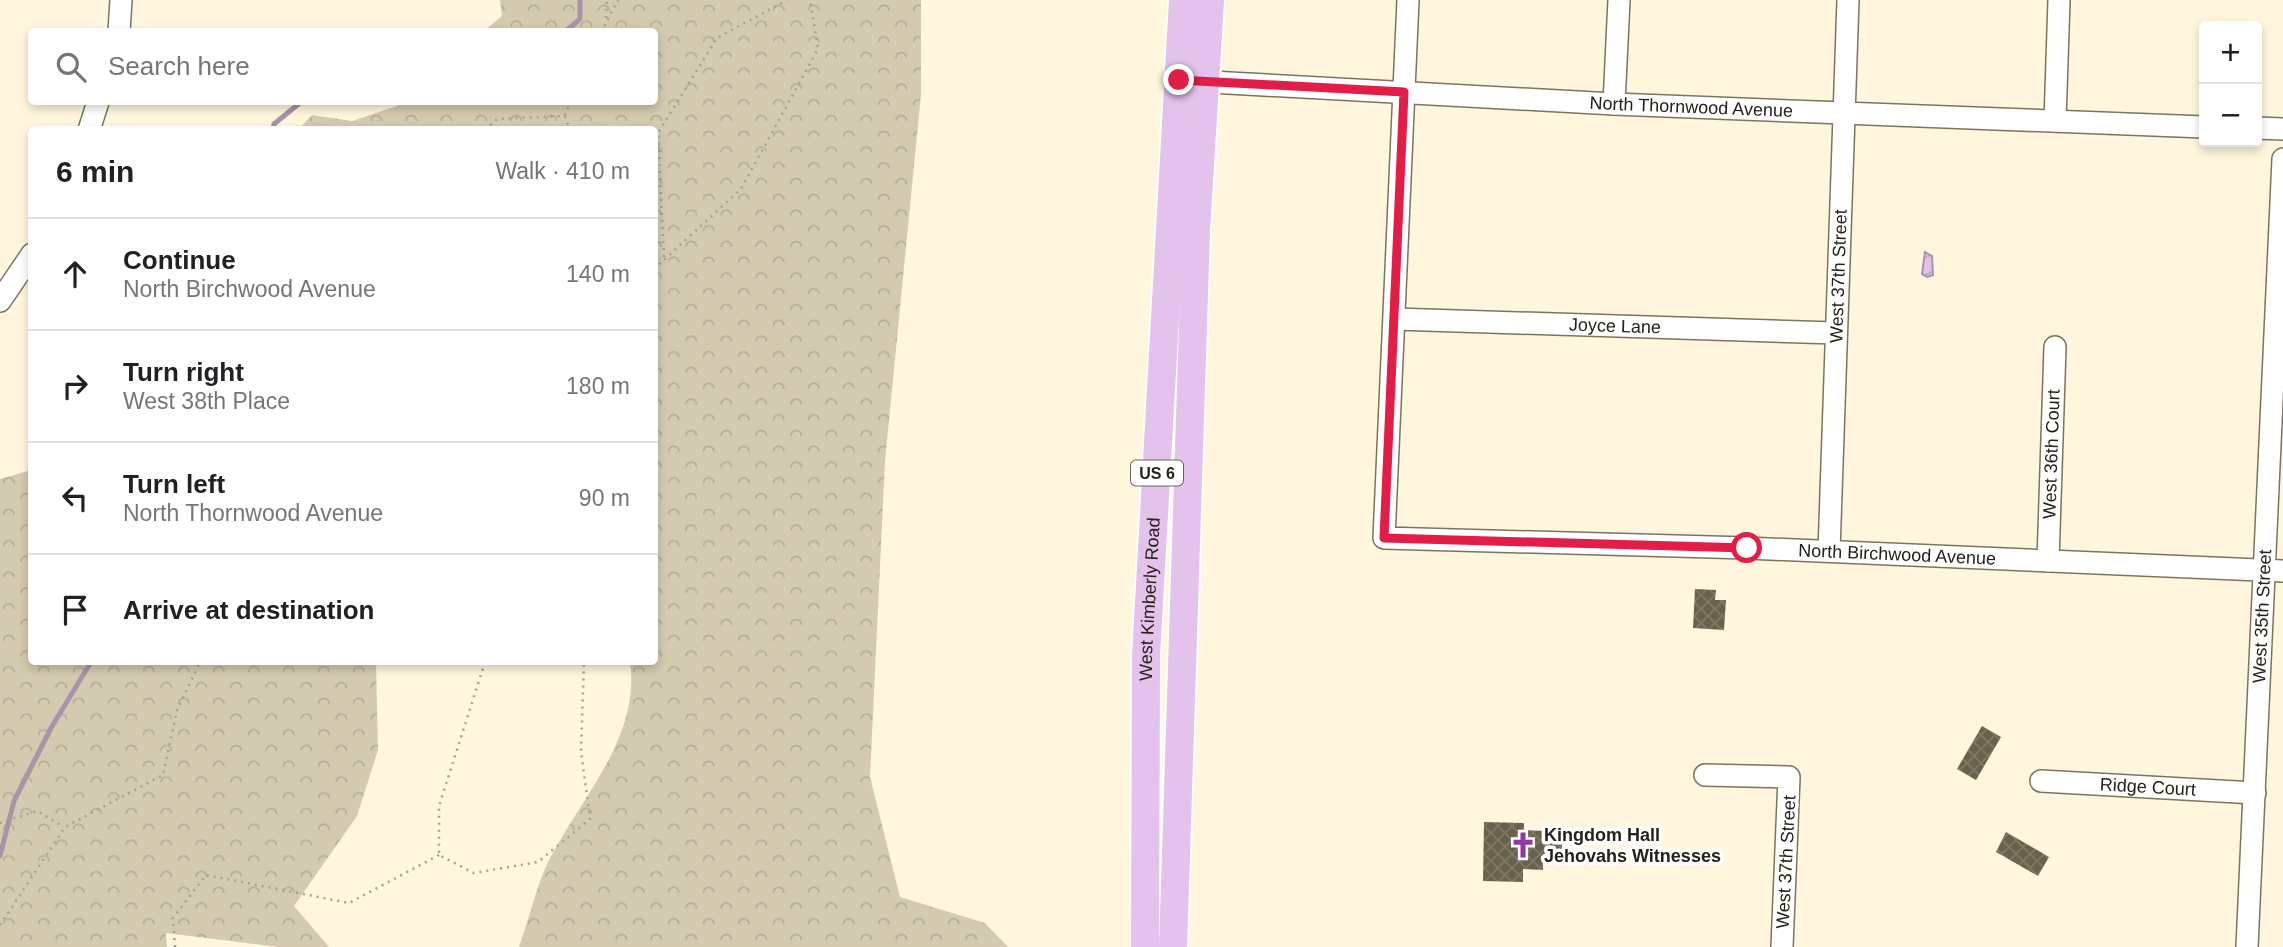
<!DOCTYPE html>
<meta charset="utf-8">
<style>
body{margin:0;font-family:Arial,sans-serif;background:#f6f6f6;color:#202124}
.controls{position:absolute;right:21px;top:21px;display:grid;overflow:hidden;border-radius:7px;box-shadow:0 4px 10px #0003}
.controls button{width:63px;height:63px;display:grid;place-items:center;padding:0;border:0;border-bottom:2px solid #e0e0e0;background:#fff;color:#202124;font:35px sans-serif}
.stop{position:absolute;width:21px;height:21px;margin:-16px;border:5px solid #e11d48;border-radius:50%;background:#fff}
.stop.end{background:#e11d48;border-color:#fff;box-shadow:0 2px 7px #0008}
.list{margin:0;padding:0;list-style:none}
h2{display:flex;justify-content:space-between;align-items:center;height:91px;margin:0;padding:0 28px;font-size:30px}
h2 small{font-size:23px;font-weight:400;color:#757577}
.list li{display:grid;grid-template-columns:46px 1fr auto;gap:21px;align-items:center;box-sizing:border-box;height:112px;padding:0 28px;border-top:2px solid #e0e0e0}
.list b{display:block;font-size:26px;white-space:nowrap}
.list p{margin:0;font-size:23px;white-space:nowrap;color:#757577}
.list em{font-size:23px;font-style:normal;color:#757577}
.icon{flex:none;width:38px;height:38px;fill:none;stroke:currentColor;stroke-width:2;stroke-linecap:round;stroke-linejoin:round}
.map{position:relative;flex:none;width:2283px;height:947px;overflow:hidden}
.search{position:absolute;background:#fff;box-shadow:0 4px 10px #0003;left:28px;top:28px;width:630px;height:77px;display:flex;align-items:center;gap:18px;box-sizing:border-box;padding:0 24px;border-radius:7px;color:#757577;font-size:26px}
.panel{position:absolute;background:#fff;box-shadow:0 4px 10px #0003;left:28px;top:126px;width:630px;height:539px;border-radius:7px}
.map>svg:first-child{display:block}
.forest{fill:url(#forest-crowns)}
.water{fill:url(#water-waves);stroke:#a893a9;stroke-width:2}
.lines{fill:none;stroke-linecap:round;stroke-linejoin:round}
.stream{stroke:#a893a9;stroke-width:5}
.building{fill:url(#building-cross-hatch)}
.minor-casing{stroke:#7c745e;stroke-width:24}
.major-casing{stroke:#fff;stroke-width:32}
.path{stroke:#a8a18f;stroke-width:2.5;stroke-dasharray:2 5;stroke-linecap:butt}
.minor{stroke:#fff;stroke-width:21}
.major{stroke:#e3c2eb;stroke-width:28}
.route{stroke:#e11d48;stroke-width:9}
.labels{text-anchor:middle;stroke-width:7;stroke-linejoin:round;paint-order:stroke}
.shield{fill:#fff;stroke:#67645e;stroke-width:2}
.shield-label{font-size:16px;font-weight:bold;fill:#262219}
.street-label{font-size:18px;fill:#262219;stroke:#fff}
.poi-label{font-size:18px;font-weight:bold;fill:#262219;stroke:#fff;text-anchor:start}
</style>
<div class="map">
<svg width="2283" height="947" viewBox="0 0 2283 947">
<defs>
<pattern id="forest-crowns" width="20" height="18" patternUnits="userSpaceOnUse" patternTransform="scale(1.75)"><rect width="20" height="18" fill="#d4caaf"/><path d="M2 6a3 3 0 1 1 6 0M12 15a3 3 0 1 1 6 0" fill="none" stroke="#b6ad96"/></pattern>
<pattern id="water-waves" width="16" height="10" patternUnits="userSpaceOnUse" patternTransform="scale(1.75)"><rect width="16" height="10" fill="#e0c4e7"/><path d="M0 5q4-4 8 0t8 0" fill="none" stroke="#c0a8c6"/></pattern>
<pattern id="building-cross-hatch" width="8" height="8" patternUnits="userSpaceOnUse" patternTransform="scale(1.75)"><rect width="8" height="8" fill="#69614c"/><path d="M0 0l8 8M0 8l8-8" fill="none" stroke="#7e7868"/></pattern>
</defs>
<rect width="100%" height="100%" fill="#fff6dd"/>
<path class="forest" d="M500 0H921V94L885 461 870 777 900 897 985 923 1008 947H519C529 919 536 887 549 860 581 798 641 736 630 662H654V130L299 129 312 115 352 121 397 106 403 102H654V32L484 31 502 16Z
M31 470 32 662H376L378 750 357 816 294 906 329 947H278L166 933 167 947H0V479Z"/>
<path class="water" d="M1925 252 1932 256 1933 275 1927 277 1922 274Z"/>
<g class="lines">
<path class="stream" d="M565 32 580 19V0
M273 130 274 124 301 102
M0 856 14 801 51 728 91 662"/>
</g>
<path class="building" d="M1695 589 1716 590 1715 600H1726L1724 630 1693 628Z
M1982 726 2001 737 1976 780 1957 769Z
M1484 822 1524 823V830L1544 831V836H1562V855L1543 854V870L1523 869V882L1483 881Z
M2006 832 2049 857 2038 876 1996 852Z"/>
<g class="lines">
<g class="minor-casing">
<g id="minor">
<path id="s1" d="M1408 0 1384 538 1747 548 2283 571"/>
<path d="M119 32 121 0"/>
<path id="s2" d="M1192 81 1614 104 2204 127"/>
<path d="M1614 104 1619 0"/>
<path d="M2055 121 2059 0"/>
<path d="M2257 128 2283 129"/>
<path d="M89 130 98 102"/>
<path d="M0 301 32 254"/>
<path id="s3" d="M1395 319 1836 333"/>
<path id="s4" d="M1829 551 1848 0"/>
<path id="s5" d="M2048 561 2055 347"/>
<path d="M1705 775 1789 777 1782 947"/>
<path id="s6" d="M2041 781 2255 793"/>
<path id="s7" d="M2247 947 2283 159"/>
</g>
</g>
<g class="major-casing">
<g id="major">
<path id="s8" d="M1145 947 1146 656 1183 0"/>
<path d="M1173 947 1196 231 1210 0"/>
</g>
</g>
<path class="path" d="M606 18 607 0
M601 32 618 0
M565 116 570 130
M485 130 497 119 564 116 571 102
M664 257 658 133 717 38 787 0
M654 269 741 189 818 49 810 0
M485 662 439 806V855L474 873 538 862 590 819 581 751 584 662
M0 823 37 811 64 827
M0 925 65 827 163 775 177 710 200 662
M175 947 173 918 206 875 349 903 439 855"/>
<use href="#minor" class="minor"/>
<use href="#major" class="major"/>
</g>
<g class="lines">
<path class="route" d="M1179 80 1404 92 1384 538 1747 548"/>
</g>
<defs>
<g id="church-bare" transform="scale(2.1)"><path d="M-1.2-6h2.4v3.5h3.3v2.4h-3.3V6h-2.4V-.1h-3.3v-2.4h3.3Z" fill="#8f37a3" stroke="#fff" stroke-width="2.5" paint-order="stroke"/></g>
</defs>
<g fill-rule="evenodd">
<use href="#church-bare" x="1523" y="845"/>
</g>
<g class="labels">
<rect class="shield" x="1131" y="460.5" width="52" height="25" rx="5"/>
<g class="shield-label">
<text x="1157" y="479">US 6</text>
</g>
<g class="street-label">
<text dy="6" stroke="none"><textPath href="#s2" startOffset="500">North Thornwood Avenue</textPath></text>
<text dy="6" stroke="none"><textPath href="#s4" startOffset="275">West 37th Street</textPath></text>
<text dy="6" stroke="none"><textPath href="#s3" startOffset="220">Joyce Lane</textPath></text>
<text dy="6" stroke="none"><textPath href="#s5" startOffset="107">West 36th Court</textPath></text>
<text dy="6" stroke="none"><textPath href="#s1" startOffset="1052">North Birchwood Avenue</textPath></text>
<text dy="6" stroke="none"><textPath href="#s8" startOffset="348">West Kimberly Road</textPath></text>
<text dy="6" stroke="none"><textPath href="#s7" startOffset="331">West 35th Street</textPath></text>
<text dy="6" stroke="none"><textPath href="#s6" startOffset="107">Ridge Court</textPath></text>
<text transform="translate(1786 862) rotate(-87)" y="6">West 37th Street</text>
</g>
<g class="poi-label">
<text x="1544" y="841">Kingdom Hall<tspan x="1544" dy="21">Jehovahs Witnesses</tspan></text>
</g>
</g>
</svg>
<div class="controls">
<button>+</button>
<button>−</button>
</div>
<div class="stop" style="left:1747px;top:548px"></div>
<div class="stop end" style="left:1179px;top:80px"></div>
<div class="search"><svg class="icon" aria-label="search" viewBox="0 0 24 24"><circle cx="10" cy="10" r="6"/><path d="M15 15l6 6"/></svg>Search here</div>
<section class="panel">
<h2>6 min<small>Walk · 410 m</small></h2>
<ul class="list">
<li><svg class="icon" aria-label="ahead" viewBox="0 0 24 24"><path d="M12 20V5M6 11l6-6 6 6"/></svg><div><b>Continue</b><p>North Birchwood Avenue</p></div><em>140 m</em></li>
<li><svg class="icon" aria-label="right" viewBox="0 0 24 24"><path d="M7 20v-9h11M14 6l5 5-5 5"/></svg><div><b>Turn right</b><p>West 38th Place</p></div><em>180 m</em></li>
<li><svg class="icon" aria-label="left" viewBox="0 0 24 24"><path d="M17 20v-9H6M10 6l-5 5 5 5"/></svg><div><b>Turn left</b><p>North Thornwood Avenue</p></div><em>90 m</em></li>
<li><svg class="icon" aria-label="arrive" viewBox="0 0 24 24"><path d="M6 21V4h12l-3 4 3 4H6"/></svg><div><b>Arrive at destination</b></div></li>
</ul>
</section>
</div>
